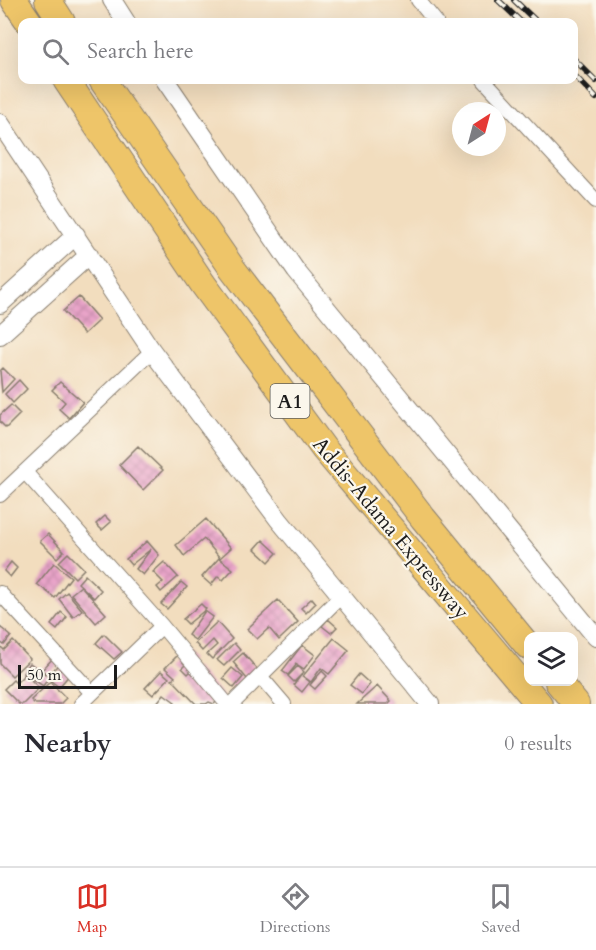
<!DOCTYPE html>
<style>
body{margin:0;font-family:Cardo,serif;background:#f7f7f7;color:#2b2b33}
.controls{position:absolute;right:18px;bottom:18px;display:grid;overflow:hidden;border-radius:12px;box-shadow:0 6px 24px #0002}
.controls button{width:54px;height:54px;display:grid;place-items:center;padding:0;border:0;border-bottom:2px solid #e1e1e2;background:#fff;color:#2b2b33;font:30px sans-serif}
.compass{position:absolute;left:452px;top:102px;width:54px;height:54px;border-radius:50%;background:#fff;box-shadow:0 6px 24px #0002;rotate:36deg}
.scale{position:absolute;left:18px;bottom:15px;width:99px;box-sizing:border-box;padding-left:6px;border:3px solid #1c1c1c;border-top:0;font-size:16px;line-height:21px;white-space:nowrap;color:#1c1c1c;-webkit-text-stroke:4px #fbf7ec;paint-order:stroke}
.list{margin:0;padding:0;list-style:none}
h2{display:flex;justify-content:space-between;align-items:center;height:78px;margin:0;padding:0 24px;font-size:26px}
h2 small{font-size:20px;font-weight:400;color:#7c7c81}
.icon{flex:none;width:33px;height:33px;fill:none;stroke:currentColor;stroke-width:2;stroke-linecap:round;stroke-linejoin:round}
.map{position:relative;flex:none;width:596px;height:704px;overflow:hidden}
.search{position:absolute;background:#fff;box-shadow:0 6px 24px #0002;left:18px;right:18px;top:18px;height:66px;display:flex;align-items:center;gap:15px;box-sizing:border-box;padding:0 21px;border-radius:12px;color:#7c7c81;font-size:22px}
.sheet{height:162px;background:#fff}
nav{display:flex;justify-content:space-around;align-items:center;box-sizing:border-box;height:84px;border-top:2px solid #e1e1e2;background:#fff;font-size:16px;color:#7c7c81}
nav a{display:grid;justify-items:center;gap:3px}
nav .on{color:#d93025}
.map>svg:first-child{display:block}
.building{fill:url(#building-cross-hatch)}
.lines{fill:none;stroke-linecap:round;stroke-linejoin:round}
.minor-casing{stroke:#877c6d;stroke-width:16}
.tertiary-casing{stroke:#877c6d;stroke-width:20}
.motorway-casing{stroke:#877c6d;stroke-width:28}
.minor{stroke:#fff;stroke-width:14}
.tertiary{stroke:#fff;stroke-width:18}
.motorway{stroke:#eec569;stroke-width:26}
.rail-casing{stroke:#1c1c1c;stroke-width:6}
.rail{stroke:#fbf7ec;stroke-width:4;stroke-dasharray:11;stroke-linecap:butt}
.labels{text-anchor:middle;stroke-width:4.5;stroke-linejoin:round;paint-order:stroke}
.shield{fill:#fbf7ec;stroke:#5f5e5a;stroke-width:1.5}
.shield-label{font-size:20px;font-weight:bold;fill:#1c1c1c}
.street-label{font-size:21px;fill:#1c1c1c;stroke:#fbf7ec}
</style>
<div class="map">
<svg width="596" height="704" viewBox="0 0 596 704">
<defs>
<pattern id="building-cross-hatch" width="8" height="8" patternUnits="userSpaceOnUse" patternTransform="scale(1.5)"><rect width="8" height="8" fill="#e9a4c9"/><path d="M0 0l8 8M0 8l8-8" fill="none" stroke="#c78dac"/></pattern>
</defs>
<rect width="100%" height="100%" fill="#fbf7ec"/>
<filter id="ink" filterUnits="userSpaceOnUse"><feTurbulence type="fractalNoise" baseFrequency=".0167" numOctaves="2"/><feDisplacementMap in="SourceGraphic" scale="12" xChannelSelector="R" yChannelSelector="G"/><feConvolveMatrix kernelMatrix="1 2 1 2 8 2 1 2 1" color-interpolation-filters="sRGB"/></filter>
<filter id="wash" filterUnits="userSpaceOnUse"><feTurbulence type="fractalNoise" baseFrequency=".008" numOctaves="4" result="noise"/><feDisplacementMap in="SourceGraphic" scale="24" xChannelSelector="R" yChannelSelector="G"/><feGaussianBlur stdDeviation="1.35" result="paint"/><feColorMatrix in="noise" values="0 0 0 0 0 0 0 0 0 0 0 0 0 0 0 0 0 1.4 0 .05"/><feComposite in="paint" operator="in"/></filter>
<g filter="url(#wash)">
<rect width="100%" height="100%" fill="#f2ddbe"/>
<g id="blocks">
<path class="building" d="M79 297 99 320 84 334 63 311Z
M3 368 14 379 2 392 0 371Z
M19 380 27 389 13 403 5 394Z
M60 382 83 402 69 418 59 409 65 402 52 390Z
M11 405 20 414 6 428 0 422V415Z
M138 446 163 470 143 490 119 465Z
M105 516 111 522 102 530 96 524Z
M206 519 231 548 220 558 204 539 184 556 176 545Z
M48 534 64 551 57 558 40 541Z
M263 540 277 553 269 562 255 549Z
M147 541 159 555 143 575 136 569 151 549 131 565 126 559Z
M68 553 84 569 75 578 59 562Z
M219 558 233 569 223 580 218 576 211 585 202 577Z
M11 562 17 568 10 577 4 571Z
M164 562 178 577 161 592 157 587 163 582 153 572Z
M54 563 71 577 55 598 37 584Z
M85 575 101 590 94 598 78 583Z
M181 582 187 587 167 609 161 604Z
M81 586 106 614 96 623 71 594Z
M67 592 82 610 73 617 59 599Z
M312 598 316 603 306 613 301 608Z
M278 600 298 622 279 640 269 628 257 639 247 629Z
M201 604 206 609 188 624 183 619Z
M205 611 213 617 195 640 188 635Z
M61 612 67 617 57 630 51 625Z
M328 619 337 627 331 633 322 626Z
M217 622 232 639 212 659 207 654 217 645 213 640 202 651 195 643Z
M0 627 11 636 4 645 0 642Z
M104 634 122 652 114 659 96 643Z
M334 638 349 650 329 674 321 668 311 682 303 676Z
M13 641 30 659 12 676 0 664V646L4 650Z
M234 643 240 650 224 666 217 660Z
M302 645 315 655 304 669 295 663 297 664 288 675 282 671Z
M182 651 191 659 182 668 188 674 195 667 223 696 214 704 209 702 206 704H196L172 679 175 677 165 668Z
M243 653 258 670 247 679 233 662Z
M55 656 61 662 48 675 42 670Z
M30 663 49 677 43 686 23 673Z
M298 666 304 672 294 682 288 676Z
M63 667 71 673 59 687 51 681Z
M232 668 243 677 234 688 223 678Z
M161 671 169 678 153 695 145 688Z
M322 671 327 676 315 689 310 685Z
M25 674 39 688 23 704H19L4 689 13 680 16 683Z
M359 674 370 684 362 694 350 685Z
M301 675 310 682 302 692 294 685Z
M50 682 66 698 60 704H35L31 700Z
M377 686 391 701 388 704H357Z
M164 694 175 702 173 704H156Z"/>
</g>
</g>
<g filter="url(#ink)">
<use href="#blocks" fill-opacity="0" stroke="#877c6d" stroke-width="1.5"/>
<g class="lines">
<g class="minor-casing">
<path id="minor" d="M418 0 436 22
M484 80 596 201
M25 472 162 626 227 704
M0 495 152 351
M0 593 92 693
M260 676 284 704
M81 704 162 626
M232 704 341 596"/>
</g>
<g class="tertiary-casing">
<path id="tertiary" d="M112 0 126 22
M165 80 296 271 596 637
M0 123 152 351 279 520 430 704
M0 304 76 235
M0 335 89 255"/>
</g>
<g class="motorway-casing">
<path id="motorway" d="M14 0 29 22
M48 0 62 22
M66 80 203 284 324 449 539 704
M102 80 232 268 423 518 528 646
M558 682 576 704"/>
</g>
<use href="#minor" class="minor"/>
<use href="#tertiary" class="tertiary"/>
<use href="#motorway" class="motorway"/>
<g class="rail-casing">
<path id="rail" d="M498 0 521 22
M514 0 537 22
M574 59 596 81
M574 75 596 98"/>
</g>
<use href="#rail" class="rail"/>
</g>
</g>
<g class="labels">
<rect class="shield" x="270.5" y="384" width="39" height="34" rx="4.5"/>
<g class="shield-label">
<text x="290" y="408">A1</text>
</g>
<g class="street-label">
<text transform="translate(391 528) rotate(50)" y="7">Addis-Adama Expressway</text>
</g>
</g>
</svg>
<div class="controls">
<button><svg class="icon" aria-label="layers" viewBox="0 0 24 24"><path d="M12 4l9 5-9 5-9-5zM3 14l9 5 9-5"/></svg></button>
</div>
<svg class="compass" viewBox="-18 -18 36 36"><path d="M0-13l5 13h-10z" fill="#e53935"/><path d="M0 13l5-13h-10z" fill="#7c7c81"/></svg>
<div class="scale">50 m</div>
<div class="search"><svg class="icon" aria-label="search" viewBox="0 0 24 24"><circle cx="10" cy="10" r="6"/><path d="M15 15l6 6"/></svg>Search here</div>
</div>
<section class="sheet">
<h2>Nearby<small>0 results</small></h2>
<ul class="list">
</ul>
</section>
<nav>
<a class="on"><svg class="icon" aria-label="map" viewBox="0 0 24 24"><path d="M3 6l6-2 6 2 6-2v14l-6 2-6-2-6 2zM9 4v14M15 6v14"/></svg>Map</a>
<a><svg class="icon" aria-label="directions" viewBox="0 0 24 24"><path d="M12 3l9 9-9 9-9-9zM9 14v-3h6M13 9l2 2-2 2"/></svg>Directions</a>
<a><svg class="icon" aria-label="saved" viewBox="0 0 24 24"><path d="M7 4h10v16l-5-4-5 4z"/></svg>Saved</a>
</nav>
